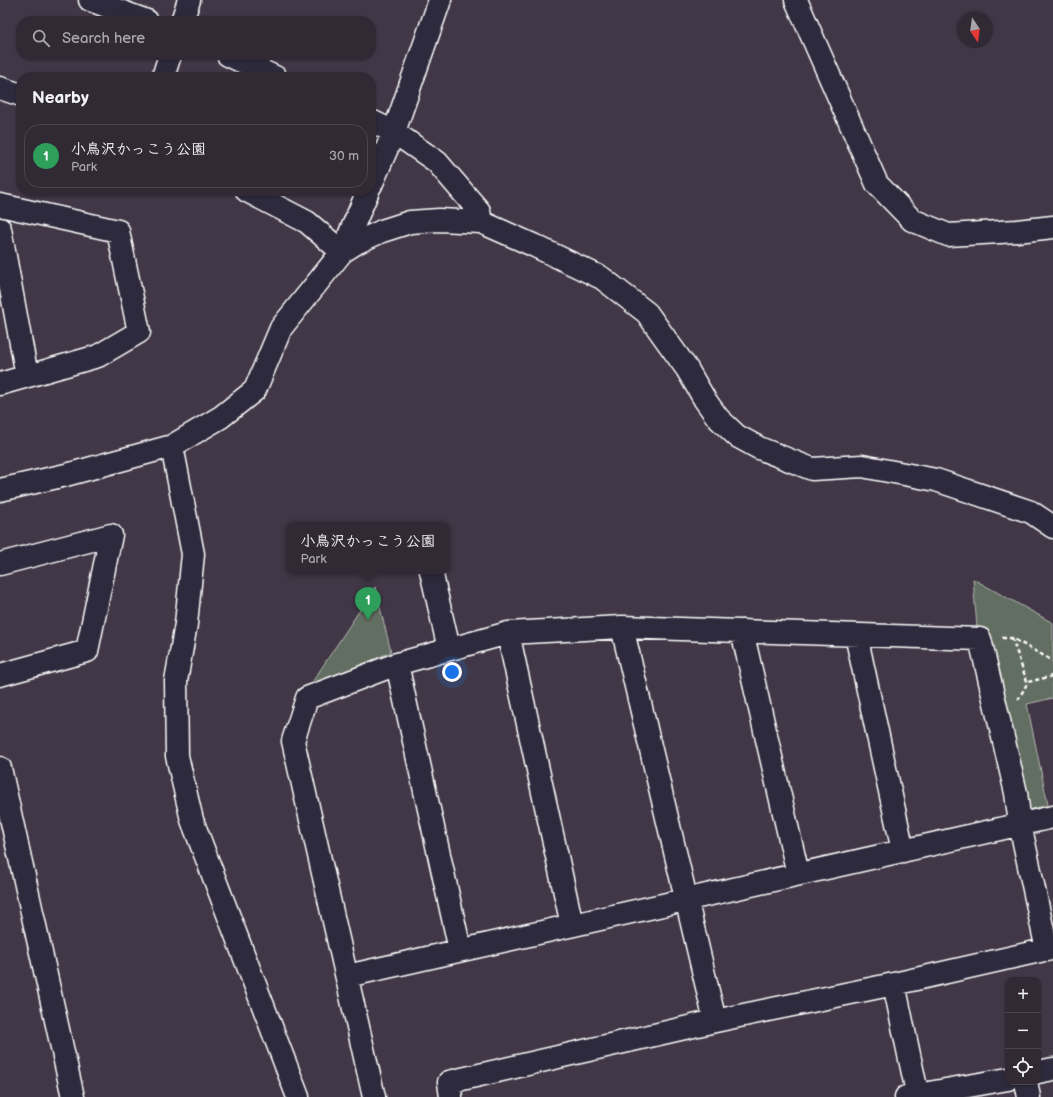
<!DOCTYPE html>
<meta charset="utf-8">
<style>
body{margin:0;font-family:"Balsamiq Sans","Klee One",sans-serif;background:#39313c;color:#f1f3f6}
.controls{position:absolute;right:12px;bottom:12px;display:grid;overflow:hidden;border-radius:8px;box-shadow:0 1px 3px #0004}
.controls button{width:36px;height:36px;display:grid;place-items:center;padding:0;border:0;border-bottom:1px solid #4c454f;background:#312934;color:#f1f3f6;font:20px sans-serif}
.compass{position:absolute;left:957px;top:12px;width:36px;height:36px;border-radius:50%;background:#312934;box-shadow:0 1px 3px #0004;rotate:167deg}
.you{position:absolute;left:452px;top:672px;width:14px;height:14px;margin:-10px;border:3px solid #fff;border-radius:50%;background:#1a73e8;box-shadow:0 0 0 6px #1a73e833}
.badge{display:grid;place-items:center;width:26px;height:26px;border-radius:50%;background:#e69b98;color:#fff;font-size:13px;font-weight:700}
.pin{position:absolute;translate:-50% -33px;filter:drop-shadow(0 1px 2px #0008)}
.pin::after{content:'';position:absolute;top:21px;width:14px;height:12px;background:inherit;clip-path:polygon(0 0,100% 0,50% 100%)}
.popup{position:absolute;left:286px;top:522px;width:164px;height:52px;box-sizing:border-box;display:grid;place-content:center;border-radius:8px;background:#312934;filter:drop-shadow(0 1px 3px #0005);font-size:13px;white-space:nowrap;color:#a8a6ac}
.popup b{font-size:15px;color:#f1f3f6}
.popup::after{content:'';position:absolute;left:50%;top:100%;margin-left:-8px;border:8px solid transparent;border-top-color:#312934}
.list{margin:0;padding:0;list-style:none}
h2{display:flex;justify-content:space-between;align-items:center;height:52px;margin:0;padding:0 16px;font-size:17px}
h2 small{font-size:13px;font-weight:400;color:#a8a6ac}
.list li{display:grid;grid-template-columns:26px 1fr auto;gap:12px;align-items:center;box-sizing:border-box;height:64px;margin:0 8px 8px;padding:0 8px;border:1px solid #4c454f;border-radius:16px}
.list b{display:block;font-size:15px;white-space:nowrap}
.list p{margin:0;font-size:13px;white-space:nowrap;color:#a8a6ac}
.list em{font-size:13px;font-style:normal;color:#a8a6ac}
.icon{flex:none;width:22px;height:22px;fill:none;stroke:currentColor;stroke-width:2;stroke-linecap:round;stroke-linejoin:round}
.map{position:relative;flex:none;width:1053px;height:1097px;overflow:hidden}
.search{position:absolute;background:#312934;box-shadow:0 1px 3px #0004;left:16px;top:16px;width:360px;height:44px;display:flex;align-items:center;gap:10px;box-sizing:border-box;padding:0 14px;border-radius:16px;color:#a8a6ac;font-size:15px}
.panel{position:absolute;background:#312934;box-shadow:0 1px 3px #0004;left:16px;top:72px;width:360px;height:124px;border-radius:16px}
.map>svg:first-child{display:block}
.green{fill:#646e62;stroke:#b2b6b0}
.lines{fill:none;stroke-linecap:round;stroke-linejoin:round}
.minor-casing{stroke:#fff;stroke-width:25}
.path{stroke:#fff;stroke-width:2.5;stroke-dasharray:4 3;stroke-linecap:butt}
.minor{stroke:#2f2a3d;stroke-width:22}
</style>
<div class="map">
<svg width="1053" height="1097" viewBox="0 0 1053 1097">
<rect width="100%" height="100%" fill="#413746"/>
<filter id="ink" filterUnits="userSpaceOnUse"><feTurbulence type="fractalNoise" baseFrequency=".025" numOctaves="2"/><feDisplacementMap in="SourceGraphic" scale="8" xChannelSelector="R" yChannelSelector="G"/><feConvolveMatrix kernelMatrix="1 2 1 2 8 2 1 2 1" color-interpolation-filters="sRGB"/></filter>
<g filter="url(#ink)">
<path class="green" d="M973 579 1053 623V698L1027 704 1048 805 1025 811 977 627Z
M375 587 391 652 309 687Z"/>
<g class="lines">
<g class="minor-casing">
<path id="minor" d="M90 0 147 21
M796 0 877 184 912 220 948 235 1017 231 1053 227
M182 21 189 0
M228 55 275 77
M163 77 170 55
M0 88 21 95
M371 121 394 132 440 0
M371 185 394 132 437 162 479 211 481 222
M247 191 307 222 342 252 368 191
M0 205 118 231 139 332 98 356 0 384
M0 229 27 376
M172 446 193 554 186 624 176 681 177 756 192 820 298 1097
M0 490 66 475 172 446 221 417 255 390 281 328 342 252 356 243 382 231 410 222 439 220 481 222 533 245 602 278 647 313 687 369 705 400 718 418 737 436 759 448 812 469 862 466 936 480 1031 512 1053 527
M0 564 111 535 87 651 0 675
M431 571 449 649
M742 631 798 874
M508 633 572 925
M856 635 903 851
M397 664 460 950
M0 768 73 1097
M347 976 1053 817
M894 984 918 1097
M715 1021 622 627 980 639 1016 793 1020 824 1047 950
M1038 1072 1053 1069
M1026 1082 1029 1097
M374 1097 293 741 307 698 397 664 508 633 622 627
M451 1097 449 1082 715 1021 894 984 1053 948
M906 1097 1008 1079"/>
</g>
<path class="path" d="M1002 638H1012L1053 661
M1012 638 1027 682
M1018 700 1028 682 1053 676"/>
<use href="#minor" class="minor"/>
</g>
</g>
</svg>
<div class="controls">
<button>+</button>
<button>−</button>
<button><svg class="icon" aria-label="locate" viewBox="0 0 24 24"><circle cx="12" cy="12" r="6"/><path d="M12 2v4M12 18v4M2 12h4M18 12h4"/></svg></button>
</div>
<svg class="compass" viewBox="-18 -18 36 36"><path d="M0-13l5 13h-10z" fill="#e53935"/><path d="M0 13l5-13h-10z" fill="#a8a6ac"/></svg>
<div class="you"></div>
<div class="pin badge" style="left:368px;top:620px;background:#2e9e5b">1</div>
<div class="popup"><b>小鳥沢かっこう公園</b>Park</div>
<div class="search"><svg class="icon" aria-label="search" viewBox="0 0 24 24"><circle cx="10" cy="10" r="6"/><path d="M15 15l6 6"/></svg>Search here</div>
<section class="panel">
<h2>Nearby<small></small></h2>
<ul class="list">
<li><span class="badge" style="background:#2e9e5b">1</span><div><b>小鳥沢かっこう公園</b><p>Park</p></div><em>30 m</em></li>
</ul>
</section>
</div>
